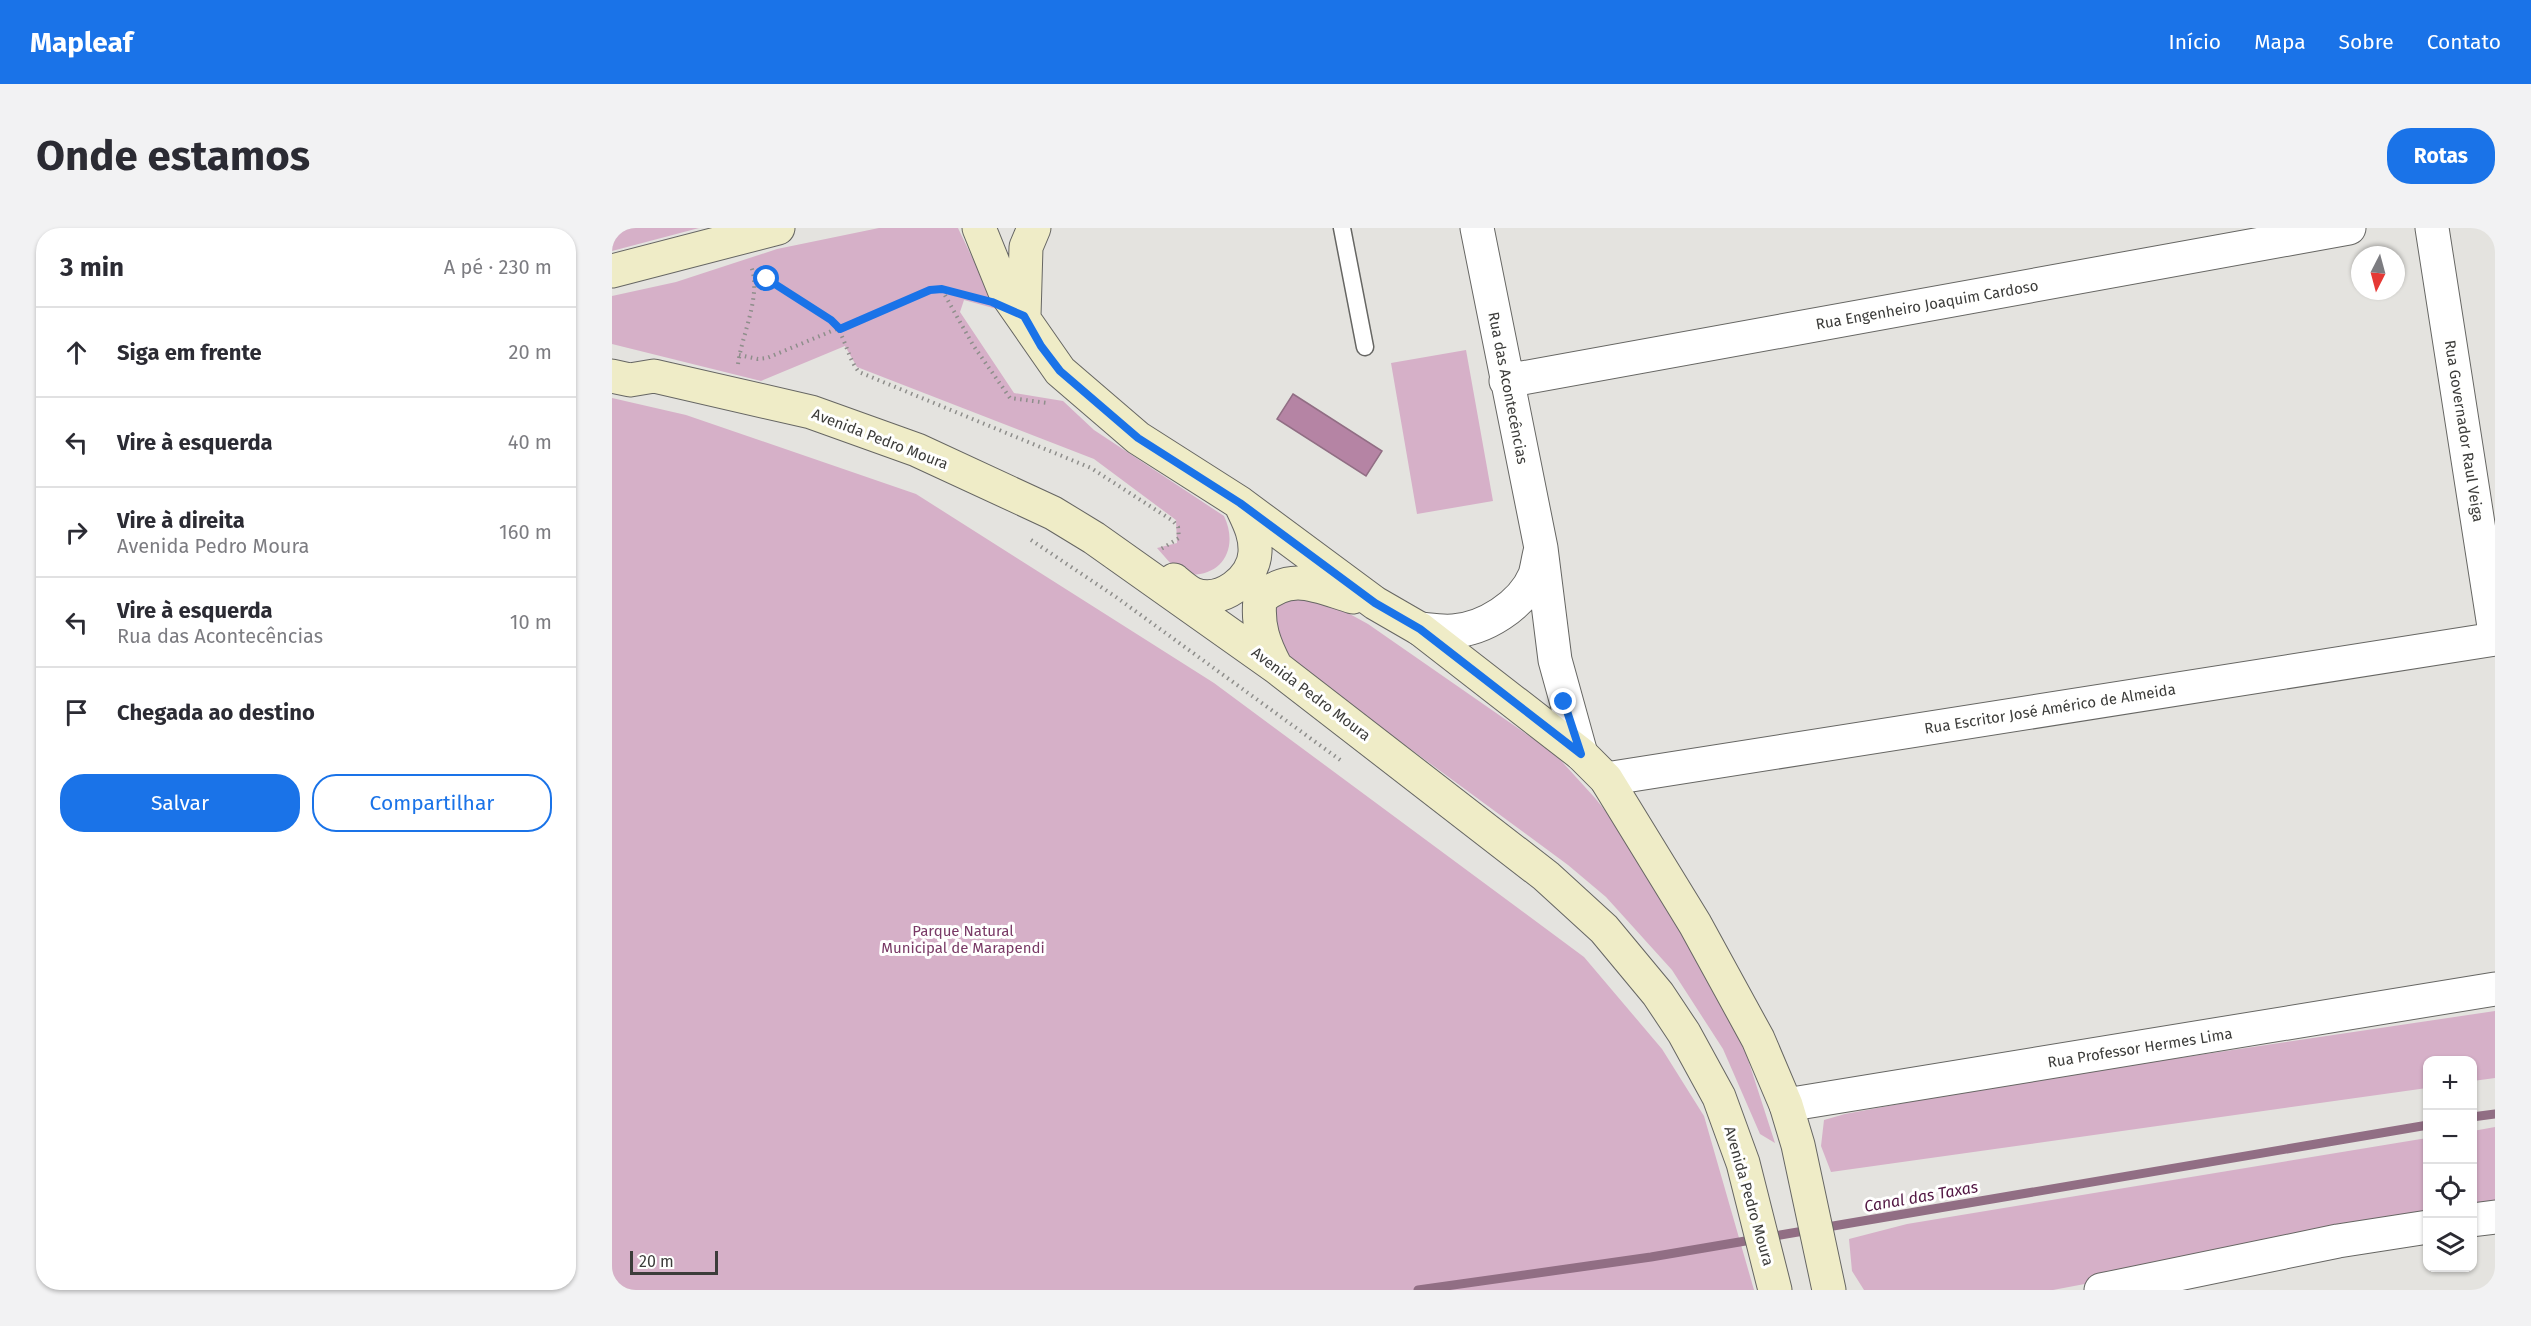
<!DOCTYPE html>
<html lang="pt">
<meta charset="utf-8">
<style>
body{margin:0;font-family:"Fira Sans",sans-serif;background:#f2f2f3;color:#2b2b33}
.controls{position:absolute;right:18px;bottom:18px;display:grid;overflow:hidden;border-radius:12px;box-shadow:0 2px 4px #0004}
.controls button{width:54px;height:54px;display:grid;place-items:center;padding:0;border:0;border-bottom:2px solid #e1e1e2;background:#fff;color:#2b2b33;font:30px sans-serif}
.compass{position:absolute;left:1739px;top:18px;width:54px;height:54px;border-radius:50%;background:#fff;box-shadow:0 2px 4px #0004;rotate:186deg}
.scale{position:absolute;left:18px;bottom:15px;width:88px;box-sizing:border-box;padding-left:6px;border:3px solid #3c3c3a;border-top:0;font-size:16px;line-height:21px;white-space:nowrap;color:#3c3c3a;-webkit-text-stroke:4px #fffffe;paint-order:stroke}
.stop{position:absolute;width:18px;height:18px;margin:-14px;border:4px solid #1a73e8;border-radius:50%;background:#fff}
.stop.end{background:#1a73e8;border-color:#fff;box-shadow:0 2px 6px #0008}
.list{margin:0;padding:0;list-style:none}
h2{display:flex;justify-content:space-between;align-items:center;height:78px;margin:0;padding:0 24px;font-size:26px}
h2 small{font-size:20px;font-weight:400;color:#7c7c81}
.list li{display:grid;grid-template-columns:39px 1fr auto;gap:18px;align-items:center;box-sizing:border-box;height:90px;padding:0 24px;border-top:2px solid #e1e1e2}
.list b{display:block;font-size:22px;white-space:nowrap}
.list p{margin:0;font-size:20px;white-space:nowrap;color:#7c7c81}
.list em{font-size:20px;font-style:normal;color:#7c7c81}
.actions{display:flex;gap:12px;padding:18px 24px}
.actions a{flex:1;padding:14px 0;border:2px solid #1a73e8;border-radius:24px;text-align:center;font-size:21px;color:#1a73e8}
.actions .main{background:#1a73e8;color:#fff}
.icon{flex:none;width:33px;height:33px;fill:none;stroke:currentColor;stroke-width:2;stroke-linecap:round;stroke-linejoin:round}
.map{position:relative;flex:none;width:1883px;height:1062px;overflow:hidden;border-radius:24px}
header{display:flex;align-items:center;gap:36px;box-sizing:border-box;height:84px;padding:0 30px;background:#1a73e8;color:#fff}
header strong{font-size:28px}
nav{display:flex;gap:33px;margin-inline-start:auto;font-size:21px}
.intro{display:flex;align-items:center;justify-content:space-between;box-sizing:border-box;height:144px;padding:0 36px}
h1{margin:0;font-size:42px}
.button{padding:15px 27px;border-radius:24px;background:#1a73e8;color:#fff;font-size:21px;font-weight:700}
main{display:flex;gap:36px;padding:0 36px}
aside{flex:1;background:#fff;border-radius:24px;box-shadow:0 2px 4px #0004}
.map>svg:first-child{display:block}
.green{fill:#d6b0c8}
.water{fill:#b584a4;stroke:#916e84;stroke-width:1.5}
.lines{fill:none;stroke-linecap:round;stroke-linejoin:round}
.stream{stroke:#916e84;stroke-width:9}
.service-casing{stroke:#666663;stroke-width:19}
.minor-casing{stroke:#666663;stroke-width:35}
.secondary-casing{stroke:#666663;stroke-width:35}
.path{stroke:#8e8e8b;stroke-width:4;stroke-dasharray:1.5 4.5;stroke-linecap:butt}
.service{stroke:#fff;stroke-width:16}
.minor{stroke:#fff;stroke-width:33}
.secondary{stroke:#efecc7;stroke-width:33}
.route{stroke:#1a73e8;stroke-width:8}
.labels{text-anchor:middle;stroke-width:6;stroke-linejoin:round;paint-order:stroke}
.street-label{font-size:15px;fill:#3c3c3a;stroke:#fffffe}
.park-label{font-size:15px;fill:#793a66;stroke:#fffffe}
.water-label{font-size:16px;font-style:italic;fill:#521743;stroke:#fffffe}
</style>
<header>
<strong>Mapleaf</strong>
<nav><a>Início</a><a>Mapa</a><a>Sobre</a><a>Contato</a></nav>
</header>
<div class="intro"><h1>Onde estamos</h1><a class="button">Rotas</a></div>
<main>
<aside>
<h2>3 min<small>A pé · 230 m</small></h2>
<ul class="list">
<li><svg class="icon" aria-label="ahead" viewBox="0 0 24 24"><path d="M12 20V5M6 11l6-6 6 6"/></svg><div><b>Siga em frente</b></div><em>20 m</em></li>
<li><svg class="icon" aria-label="left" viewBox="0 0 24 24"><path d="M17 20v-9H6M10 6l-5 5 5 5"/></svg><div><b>Vire à esquerda</b></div><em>40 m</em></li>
<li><svg class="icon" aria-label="right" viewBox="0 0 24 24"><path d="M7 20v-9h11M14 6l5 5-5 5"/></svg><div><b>Vire à direita</b><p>Avenida Pedro Moura</p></div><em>160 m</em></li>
<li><svg class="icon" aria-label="left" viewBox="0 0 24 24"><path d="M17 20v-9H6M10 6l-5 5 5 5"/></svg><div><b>Vire à esquerda</b><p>Rua das Acontecências</p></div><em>10 m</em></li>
<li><svg class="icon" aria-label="arrive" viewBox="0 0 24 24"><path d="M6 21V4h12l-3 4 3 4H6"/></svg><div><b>Chegada ao destino</b></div></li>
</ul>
<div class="actions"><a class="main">Salvar</a><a>Compartilhar</a></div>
</aside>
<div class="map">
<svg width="1883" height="1062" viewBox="0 0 1883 1062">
<rect width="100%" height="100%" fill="#e4e3df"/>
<path class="green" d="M0 0H87L0 23Z
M267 0H346L385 81 352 72 348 84 402 165 451 173 482 202 612 288C629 324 605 354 567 345L545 320 565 315 564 292 482 231 245 139 233 118 149 153 0 116V68L64 54 165 21Z
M854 122 881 273 805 286 779 135Z
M0 170 74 187 304 266 602 455 972 729 1050 821 1092 888 1142 1062H0Z
M687 369 725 379 756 396 943 526 983 570 1020 616 1130 813 1163 915 1148 906 1111 821 1060 742 994 669 956 637 668 425 659 377Z
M1883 783V850L1861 853 1860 832H1816L1815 860 1219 944 1209 918 1212 892 1233 886 1405 854Z
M1883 899V978L1861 982V903Z
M1815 910V991L1441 1062H1252L1240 1043 1237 1011 1295 996Z"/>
<path class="water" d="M681 166 770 223 754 248 665 191Z"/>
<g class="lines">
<path class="stream" d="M1860 889 1883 886
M806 1062 1039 1029 1816 897"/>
<g class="service-casing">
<path id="service" d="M730 0 753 119"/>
</g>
<g class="minor-casing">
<path id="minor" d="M865 0 929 320 943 432 969 526
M1820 0 1883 405
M894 153 1737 0
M808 401C818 402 830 404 841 403 872 401 910 378 923 347 925 340 926 332 928 324
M994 551 1883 411
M1174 877 1883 761
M1860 992 1883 989
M1489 1062 1726 1013 1816 999"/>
</g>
<g class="secondary-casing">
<path id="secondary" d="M367 0 393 64 448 143 526 210 628 275 763 375 808 401 969 526 994 551 1083 696 1146 811 1174 877 1186 917 1217 1062
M0 43 166 0
M412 88 414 19 422 0
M0 148 18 152 42 148 199 184 305 222 441 285 482 310 664 439 934 648 992 701 1046 766 1072 805 1107 869 1131 935 1163 1062
M562 352C568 357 575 363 581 366 608 377 642 352 643 324 644 305 635 291 628 275
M664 439C652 416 645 398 648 371 679 343 705 358 741 369"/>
</g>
<path class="path" d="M143 48 155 51 219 92C234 107 234 128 247 144L479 240 561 293 566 299 567 310 549 321
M330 62 361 117 398 170 436 175
M127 127 146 131 155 130 318 62 330 61 363 70
M126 136C130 106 150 67 139 38
M419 312 504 369 731 534"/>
<use href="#service" class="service"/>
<use href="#minor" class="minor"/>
<use href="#secondary" class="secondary"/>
</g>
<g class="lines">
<path class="route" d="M155 51 219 92 228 101 318 62 330 61 380 74 412 88 429 118 448 143 526 210 628 275 763 375 808 401 969 526 952 474"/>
</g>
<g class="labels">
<g class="street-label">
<text transform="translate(1315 77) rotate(-10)" y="5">Rua Engenheiro Joaquim Cardoso</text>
<text transform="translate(896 160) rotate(79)" y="5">Rua das Acontecências</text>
<text transform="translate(1852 203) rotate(81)" y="5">Rua Governador Raul Veiga</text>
<text transform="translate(268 211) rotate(21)" y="5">Avenida Pedro Moura</text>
<text transform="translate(699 466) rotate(37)" y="5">Avenida Pedro Moura</text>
<text transform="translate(1438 481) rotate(-9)" y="5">Rua Escritor José Américo de Almeida</text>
<text transform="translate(1528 820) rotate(-9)" y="5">Rua Professor Hermes Lima</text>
<text transform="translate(1137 968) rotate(74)" y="5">Avenida Pedro Moura</text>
</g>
<g class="park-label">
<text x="351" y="708">Parque Natural<tspan x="351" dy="17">Municipal de Marapendi</tspan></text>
</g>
<g class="water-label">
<text transform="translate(1309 968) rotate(-10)" y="6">Canal das Taxas</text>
</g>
</g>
</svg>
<div class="controls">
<button>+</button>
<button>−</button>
<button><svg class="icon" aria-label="locate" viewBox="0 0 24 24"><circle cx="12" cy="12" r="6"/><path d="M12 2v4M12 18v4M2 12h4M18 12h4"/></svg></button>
<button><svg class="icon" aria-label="layers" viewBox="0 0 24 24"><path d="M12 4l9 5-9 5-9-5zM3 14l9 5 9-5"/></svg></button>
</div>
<svg class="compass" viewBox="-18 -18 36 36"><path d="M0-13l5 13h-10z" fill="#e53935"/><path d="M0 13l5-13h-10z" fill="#7c7c81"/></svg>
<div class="scale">20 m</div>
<div class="stop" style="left:155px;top:51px"></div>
<div class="stop end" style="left:952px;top:474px"></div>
</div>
</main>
